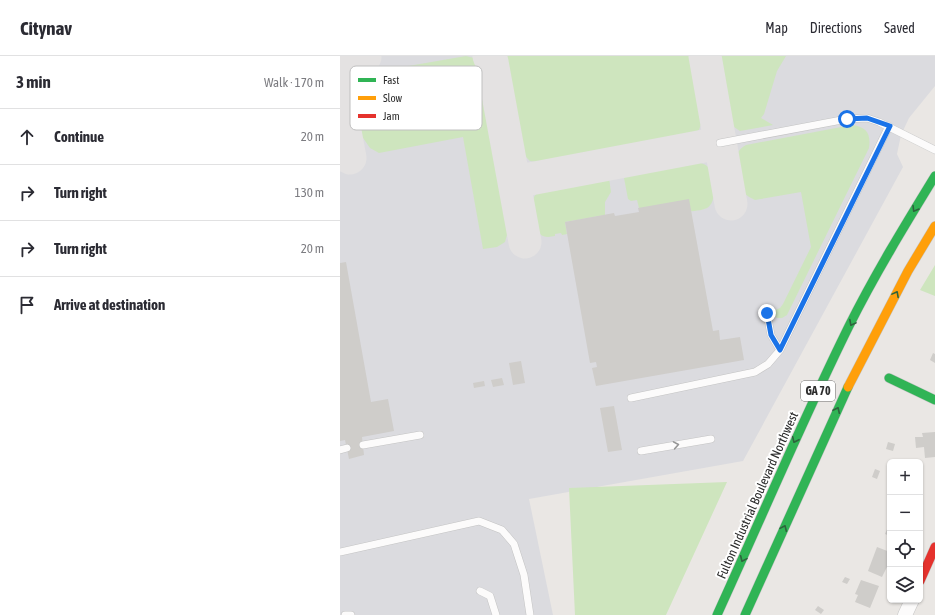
<!DOCTYPE html>
<meta charset="utf-8">
<style>
body{margin:0;font-family:"Asap Condensed",sans-serif;background:#f2f2f3;color:#2b2b33}
.controls{position:absolute;right:12px;bottom:12px;display:grid;overflow:hidden;border-radius:6px;box-shadow:0 1px 3px #0004}
.controls button{width:36px;height:36px;display:grid;place-items:center;padding:0;border:0;border-bottom:1px solid #e1e1e2;background:#fff;color:#2b2b33;font:20px sans-serif}
.stop{position:absolute;width:12px;height:12px;margin:-9px;border:3px solid #1a73e8;border-radius:50%;background:#fff}
.stop.end{background:#1a73e8;border-color:#fff;box-shadow:0 1px 4px #0008}
.list{margin:0;padding:0;list-style:none}
h2{display:flex;justify-content:space-between;align-items:center;height:52px;margin:0;padding:0 16px;font-size:17px}
h2 small{font-size:13px;font-weight:400;color:#7c7c81}
.list li{display:grid;grid-template-columns:26px 1fr auto;gap:12px;align-items:center;box-sizing:border-box;height:56px;padding:0 16px;border-top:1px solid #e1e1e2}
.list b{display:block;font-size:15px;white-space:nowrap}
.list em{font-size:13px;font-style:normal;color:#7c7c81}
.icon{flex:none;width:22px;height:22px;fill:none;stroke:currentColor;stroke-width:2;stroke-linecap:round;stroke-linejoin:round}
.map{position:relative;flex:none;width:595px;height:559px;overflow:hidden}
header{display:flex;align-items:center;gap:24px;box-sizing:border-box;height:56px;padding:0 20px;background:#fff;border-bottom:1px solid #e1e1e2}
header strong{font-size:19px}
nav{display:flex;gap:22px;margin-inline-start:auto;font-size:14px}
main{display:flex}
aside{flex:1;background:#fff}
.map>svg:first-child{display:block}
.airport{fill:#dbdbdf}
.green{fill:#cee5be}
.lines{fill:none;stroke-linecap:round;stroke-linejoin:round}
.taxiway{stroke:#e4e2e2;stroke-width:33}
.building{fill:#cfcdca}
.lane-casing{stroke:#c4c4c4;stroke-width:8}
.street-casing{stroke:#c4c4c4;stroke-width:15}
.fast-casing{stroke:#c4c4c4;stroke-width:10}
.slow-casing{stroke:#c4c4c4;stroke-width:10}
.jam-casing{stroke:#c4c4c4;stroke-width:10}
.lane{stroke:#fcfbfb;stroke-width:7}
.street{stroke:#fcfbfb;stroke-width:14}
.fast{stroke:#30b455;stroke-width:9}
.slow{stroke:#ff9f0a;stroke-width:9}
.jam{stroke:#e5322d;stroke-width:9}
.oneway{stroke:#2e633d}
.oneway2{stroke:#949494}
.route{stroke:#1a73e8;stroke-width:5}
.labels{text-anchor:middle;stroke-width:4;stroke-linejoin:round;paint-order:stroke}
.shield{fill:#fff;stroke:#6c6c6c;stroke-width:1}
.shield-label{font-size:12px;font-weight:bold;fill:#2d2d2d}
.street-label{font-size:13px;fill:#2d2d2d;stroke:#fff}
.key{fill:#fff;stroke:#c0c0c0;stroke-width:1}
.key-label{font-size:11px;fill:#2d2d2d}
</style>
<header>
<strong>Citynav</strong>
<nav><a>Map</a><a>Directions</a><a>Saved</a></nav>
</header>
<main>
<aside>
<h2>3 min<small>Walk · 170 m</small></h2>
<ul class="list">
<li><svg class="icon" aria-label="ahead" viewBox="0 0 24 24"><path d="M12 20V5M6 11l6-6 6 6"/></svg><div><b>Continue</b></div><em>20 m</em></li>
<li><svg class="icon" aria-label="right" viewBox="0 0 24 24"><path d="M7 20v-9h11M14 6l5 5-5 5"/></svg><div><b>Turn right</b></div><em>130 m</em></li>
<li><svg class="icon" aria-label="right" viewBox="0 0 24 24"><path d="M7 20v-9h11M14 6l5 5-5 5"/></svg><div><b>Turn right</b></div><em>20 m</em></li>
<li><svg class="icon" aria-label="arrive" viewBox="0 0 24 24"><path d="M6 21V4h12l-3 4 3 4H6"/></svg><div><b>Arrive at destination</b></div></li>
</ul>
</aside>
<div class="map">
<svg width="595" height="559" viewBox="0 0 595 559">
<rect width="100%" height="100%" fill="#eae7e4"/>
<path class="airport" d="M0 0H595V30L569 62 561 79 557 98 563 111 403 405 189 443 213 559H0Z"/>
<path class="green" d="M126 0 134 2 138 8 140 22 124 27V32L143 35 168 175 165 186 157 191 143 193 123 81 39 97 30 92 21 79 14 42 16 31 23 22 34 16Z
M167 0H350L362 65 359 74 351 78 197 106 190 105 184 99 166 3Z
M378 0H446L437 15 424 58 421 62 433 69 400 75 391 69Z
M512 69C527 71 531 78 529 92L447 259 442 262H437L431 256 440 252 443 248 471 191 461 136 415 144C411 142 407 140 404 137 401 131 396 104 397 98 399 94 402 91 406 89Z
M355 106C361 107 366 108 369 112 374 121 378 146 367 152 353 159 315 153 299 152L297 144 291 145 288 143 284 122 286 119Z
M269 122 271 136 265 146V159L225 166 227 178 222 179 221 177 215 178V180C210 181 204 182 200 178 195 172 190 148 194 141 196 137 200 136 204 134Z
M595 209V240L580 234Z
M387 426 326 559H235L229 432Z"/>
<g class="lines">
<path class="taxiway" d="M149 0 152 6 185 186
M365 0 391 148
M0 34C4 18 11 9 25 1
M0 48 10 102
M174 126 380 87"/>
</g>
<path class="building" d="M349 143 373 275 379 274 380 284 400 281 404 304 256 330 252 312 257 311 256 306 250 307 225 166 274 157 275 160 299 156 298 152Z
M6 206 31 346 48 343 54 375 22 381 24 399 9 403 5 384 0 385V207Z
M593 297 595 298V307L590 304Z
M181 305 185 327 173 329 169 307Z
M162 322 164 329 153 331 151 324Z
M144 325 145 330 134 332 133 327Z
M274 350 282 394 268 396 260 352Z
M595 376V401L585 402 584 391 576 392 575 381H583L582 377Z
M548 386 555 388 553 395 546 393Z
M535 413 540 415 537 423 532 421Z
M550 466V480L545 478Z
M537 491 550 496V505L542 521 528 515Z
M505 521 510 523 507 528 502 526Z
M521 524 539 530 530 552 515 546 518 539 515 538Z
M478 550 484 554 481 558 475 554Z"/>
<g class="lines">
<g class="lane-casing">
<path id="lane" d="M380 87 507 63 527 62 539 66 595 94
M427 257 431 279 440 294
M291 342 415 316 428 308 440 294 549 70
M23 389 80 379
M0 394 7 392
M301 395 371 383
M0 496 139 465 162 474 174 488 184 519 190 559
M140 535 150 540 156 559
M5 559H11"/>
</g>
<g class="street-casing">
<path id="street" d="M565 559 572 544"/>
</g>
<g class="fast-casing">
<path id="fast" d="M549 322 595 344
M377 559C421 463 462 365 509 270 535 218 565 169 595 120
M405 559 508 331"/>
</g>
<g class="slow-casing">
<path id="slow" d="M508 331 568 215 595 170"/>
</g>
<g class="jam-casing">
<path id="jam" d="M580 525 595 491"/>
</g>
<use href="#lane" class="lane"/>
<use href="#street" class="street"/>
<use href="#fast" class="fast"/>
<use href="#slow" class="slow"/>
<use href="#jam" class="jam"/>
</g>
<defs><path id="oneway-chevron" d="M-2-3.5L2.5 0L-2 3.5" fill="none" stroke-width="1.6" stroke-linecap="round" stroke-linejoin="round"/></defs>
<g class="oneway">
<use href="#oneway-chevron" transform="translate(575 153) rotate(121)"/>
<use href="#oneway-chevron" transform="translate(556 238) rotate(-62)"/>
<use href="#oneway-chevron" transform="translate(512 267) rotate(118)"/>
<use href="#oneway-chevron" transform="translate(497 354) rotate(-65)"/>
<use href="#oneway-chevron" transform="translate(455 384) rotate(115)"/>
<use href="#oneway-chevron" transform="translate(444 472) rotate(-66)"/>
<use href="#oneway-chevron" transform="translate(403 503) rotate(114)"/>
</g>
<use class="oneway2" href="#oneway-chevron" transform="translate(336 389) rotate(-10)"/>
<g class="lines">
<path class="route" d="M427 257 431 279 440 294 550 70 527 62 507 63"/>
</g>
<g class="labels">
<rect class="shield" x="461" y="325" width="34" height="20" rx="3"/>
<g class="shield-label">
<text x="478" y="339">GA 70</text>
</g>
<g class="street-label">
<text transform="translate(417 439) rotate(-66)" y="5">Fulton Industrial Boulevard Northwest</text>
</g>
</g>
<rect x="10" y="10" width="132" height="64" rx="6" class="key"/>
<rect x="18" y="22" width="18" height="4" fill="#30b455"/>
<rect x="18" y="40" width="18" height="4" fill="#ff9f0a"/>
<rect x="18" y="58" width="18" height="4" fill="#e5322d"/>
<g class="key-label">
<text x="43" y="28">Fast</text>
<text x="43" y="46">Slow</text>
<text x="43" y="64">Jam</text>
</g>
</svg>
<div class="controls">
<button>+</button>
<button>−</button>
<button><svg class="icon" aria-label="locate" viewBox="0 0 24 24"><circle cx="12" cy="12" r="6"/><path d="M12 2v4M12 18v4M2 12h4M18 12h4"/></svg></button>
<button><svg class="icon" aria-label="layers" viewBox="0 0 24 24"><path d="M12 4l9 5-9 5-9-5zM3 14l9 5 9-5"/></svg></button>
</div>
<div class="stop" style="left:507px;top:63px"></div>
<div class="stop end" style="left:427px;top:257px"></div>
</div>
</main>
